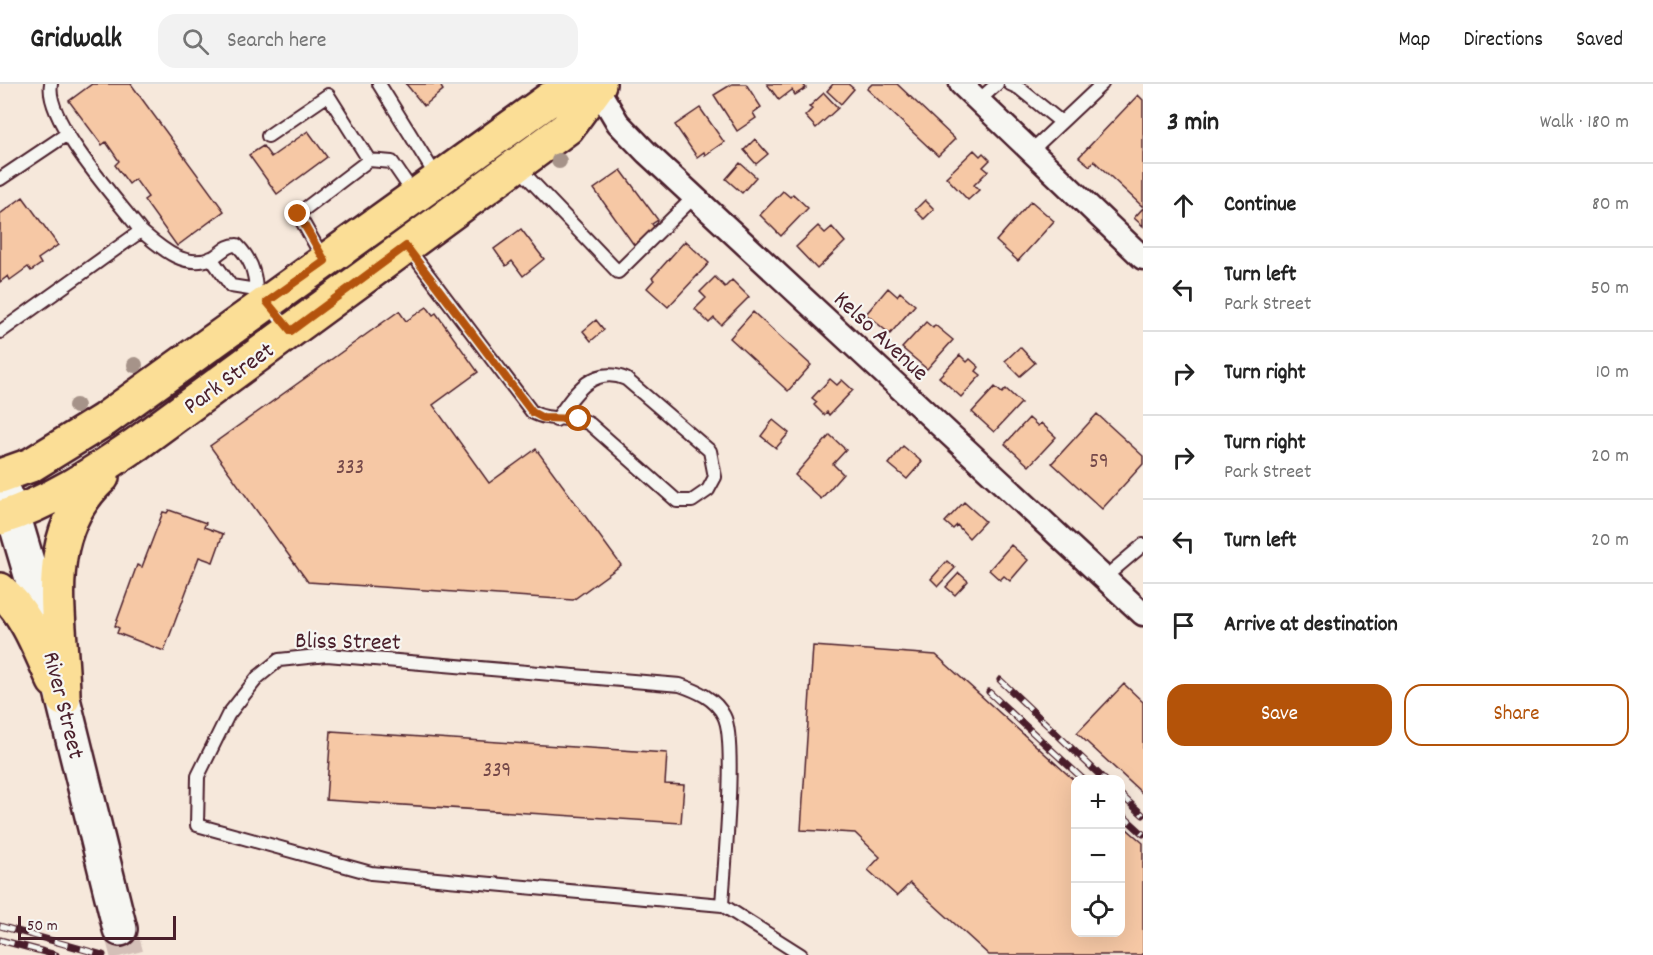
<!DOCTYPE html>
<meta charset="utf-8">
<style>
body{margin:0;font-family:Dekko,sans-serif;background:#f2f2f2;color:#222}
.controls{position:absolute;right:18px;bottom:18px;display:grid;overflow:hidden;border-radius:12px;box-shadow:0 6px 24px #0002}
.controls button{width:54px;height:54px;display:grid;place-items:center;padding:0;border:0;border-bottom:2px solid #e0e0e0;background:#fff;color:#222;font:30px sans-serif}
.scale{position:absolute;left:18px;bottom:15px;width:158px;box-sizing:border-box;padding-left:6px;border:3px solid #4a1f2b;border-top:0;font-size:16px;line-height:21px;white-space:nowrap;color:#4a1f2b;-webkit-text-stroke:4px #f6f6f2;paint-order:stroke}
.stop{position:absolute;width:18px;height:18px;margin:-14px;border:4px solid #b45309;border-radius:50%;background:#fff}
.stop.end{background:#b45309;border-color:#fff;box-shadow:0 2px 6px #0008}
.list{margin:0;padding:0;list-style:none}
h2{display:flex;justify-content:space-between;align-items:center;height:78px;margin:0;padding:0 24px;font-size:26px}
h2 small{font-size:20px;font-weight:400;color:#767676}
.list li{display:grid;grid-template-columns:39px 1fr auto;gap:18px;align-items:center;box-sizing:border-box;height:84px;padding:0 24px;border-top:2px solid #e0e0e0}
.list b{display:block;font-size:22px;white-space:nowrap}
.list p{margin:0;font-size:20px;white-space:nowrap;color:#767676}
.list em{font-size:20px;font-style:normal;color:#767676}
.actions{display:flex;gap:12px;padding:18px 24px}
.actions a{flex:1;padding:14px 0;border:2px solid #b45309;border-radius:18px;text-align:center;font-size:21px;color:#b45309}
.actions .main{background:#b45309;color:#fff}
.icon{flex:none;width:33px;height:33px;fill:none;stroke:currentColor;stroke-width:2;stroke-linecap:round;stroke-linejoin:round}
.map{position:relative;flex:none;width:1143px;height:871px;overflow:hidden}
header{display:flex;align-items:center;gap:36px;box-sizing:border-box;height:84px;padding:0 30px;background:#fff;border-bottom:2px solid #e0e0e0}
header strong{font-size:28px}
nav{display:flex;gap:33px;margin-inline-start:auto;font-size:21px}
.search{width:420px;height:54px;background:#f2f2f2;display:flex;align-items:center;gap:15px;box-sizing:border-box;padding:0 21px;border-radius:18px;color:#767676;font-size:22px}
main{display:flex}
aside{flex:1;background:#fff}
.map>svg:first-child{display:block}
.building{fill:#f6c8a5;stroke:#4a1f2b;stroke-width:1.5}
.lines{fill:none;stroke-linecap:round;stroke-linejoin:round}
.secondary-tunnel{stroke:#d4c0b8;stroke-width:33;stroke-dasharray:33 16;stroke-linecap:butt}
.lane-casing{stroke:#4a1f2b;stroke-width:16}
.street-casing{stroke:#4a1f2b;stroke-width:27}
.secondary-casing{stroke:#4a1f2b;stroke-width:38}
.primary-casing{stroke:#4a1f2b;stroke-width:38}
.lane{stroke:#f6f6f2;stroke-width:12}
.street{stroke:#f6f6f2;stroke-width:22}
.secondary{stroke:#f6f6f2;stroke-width:33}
.primary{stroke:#fbde96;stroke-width:33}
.rail-casing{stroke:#4a1f2b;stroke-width:7}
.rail{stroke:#f6f6f2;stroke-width:4.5;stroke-dasharray:14;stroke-linecap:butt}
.tree{fill:#a69389}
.route{stroke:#b45309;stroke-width:8}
.labels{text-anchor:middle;stroke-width:4.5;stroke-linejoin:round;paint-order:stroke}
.number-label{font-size:21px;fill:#75494a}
.street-label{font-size:24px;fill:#4a1f2b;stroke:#f6f6f2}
</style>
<header>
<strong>Gridwalk</strong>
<div class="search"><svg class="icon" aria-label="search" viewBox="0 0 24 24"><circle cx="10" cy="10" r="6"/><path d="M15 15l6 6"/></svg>Search here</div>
<nav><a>Map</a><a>Directions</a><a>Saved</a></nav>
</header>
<main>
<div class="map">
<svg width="1143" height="871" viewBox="0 0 1143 871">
<rect width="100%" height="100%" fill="#f6e8db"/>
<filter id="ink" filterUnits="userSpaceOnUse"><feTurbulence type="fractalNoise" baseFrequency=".0167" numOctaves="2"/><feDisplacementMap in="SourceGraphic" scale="12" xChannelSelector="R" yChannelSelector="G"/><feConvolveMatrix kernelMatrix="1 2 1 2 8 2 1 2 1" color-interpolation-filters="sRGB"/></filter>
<g filter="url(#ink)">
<path class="building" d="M92 0H131L224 127 177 162 144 116 148 113 135 95 129 100 115 81 119 77 106 58 102 61 69 17Z
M406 0H444L441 3 443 6 424 22Z
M732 0H746L761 23 753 29 756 34 737 47 714 11Z
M767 0H803L806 4 795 11 792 6 779 16Z
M833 0H848L854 5 841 20 827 7Z
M872 0H897L955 55 938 72 867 5Z
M824 9 838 24 816 44 805 32 812 25 809 23Z
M1138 11 1143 16V123L1094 77 1090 82 1079 73Z
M700 24 724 58 705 71 704 68 697 73 675 41Z
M308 47 327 73 277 110 249 71 263 62 271 73Z
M755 55 768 70 756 80 744 66Z
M974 66 980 72 983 69 990 76 983 83 988 87 974 101 979 106 968 116 946 93Z
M740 79 756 93 742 109 726 95Z
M621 86 658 136 652 140 656 145 634 161 594 105Z
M783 107 790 113 793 110 808 124 781 152 760 131Z
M23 113 58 161 38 175 41 180 31 187 28 183 10 196 8 192 0 198V130Z
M925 116 934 125 924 135 915 126Z
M1031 117 1054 137 1018 177 996 157Z
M1143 124V142L1134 134Z
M818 142 825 149 832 143 845 158 817 185 796 163Z
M521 145 544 175 523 192 512 177 506 182 494 165Z
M685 157 709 179 668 223 647 204 654 196 652 194Z
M715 193 725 203 732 196 749 213 721 241 714 234 709 239 695 225 706 214 700 208Z
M888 204 897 212 900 208 915 221 890 250 866 230Z
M427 223 433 231 436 229 478 288 433 321 489 399 536 365 621 481 573 516 308 498 210 362 399 227 406 237Z
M753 228 811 281 788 307 730 254Z
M596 236 604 246 591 257 583 247Z
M926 238 933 244 935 241 953 256 927 285 902 264Z
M1020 263 1035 279 1020 292 1005 277Z
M960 271 967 278 970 275 979 283 976 287 981 291 961 313 939 293Z
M830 295 837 301 842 296 853 306 829 331 827 328 824 331 814 321 817 318 812 314Z
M995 303 1002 309 1006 305 1021 319 994 348 972 328Z
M1097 330 1143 372V380L1102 425 1052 379Z
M1029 334 1038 342 1041 339 1056 353 1029 382 1005 360Z
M773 336 789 349 776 364 761 352Z
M830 351 846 366 833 380 843 390 821 415 795 391Z
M903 362 922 378 907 395 889 380Z
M964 418 985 437 969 454 957 441 953 445 945 438Z
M169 426 206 439 204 443 223 450 213 478 199 473 164 567 117 549 119 544 115 542 137 481 142 483 163 428 167 429Z
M1011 461 1028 476 1010 497 1004 492 1000 496 989 486Z
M947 477 955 484 938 502 931 495Z
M959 489 968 497 955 511 946 503Z
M813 562 936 571 1076 698V848H1120V739L1143 759V871H989L910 799 897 812 868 786 880 773 855 749 801 746Z
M1124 600 1143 618V710L1077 649Z
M331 647 667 669 665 700 684 701 681 739 326 716Z"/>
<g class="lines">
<path class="secondary-tunnel" d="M120 845 127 871"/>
<g class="lane-casing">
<path id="lane" d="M51 0C44 36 118 117 141 147
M379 0 438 95
M1010 0 1019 4 1061 38
M978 17 997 0
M268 52 328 11 369 76 392 78 414 110
M1031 67 1102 0
M516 81 618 188 694 113
M0 95 67 50
M407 163 532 328C551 339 571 330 590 340L677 417H692L708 406 715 393 710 367 626 295C592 280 573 312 556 336
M211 174 231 202 256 206 290 247
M324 176 298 130 369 76
M0 248 141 147C160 163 184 186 212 174 222 169 225 161 237 161 250 174 255 187 256 206
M1104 494 1143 461
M722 821C724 786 737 656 724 632 715 614 697 607 680 601L327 571 279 576 258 593 228 631 198 692 197 741 371 789 722 821 801 871"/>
</g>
<g class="street-casing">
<path id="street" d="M961 0 1143 174
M596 2 618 39 647 69 1143 530"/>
</g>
<g class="secondary-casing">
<path id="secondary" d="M0 400 13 430 39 518 120 845"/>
</g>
<g class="primary-casing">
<path id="primary" d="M0 392 31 381 104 336 550 15 596 2
M0 434C52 418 94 389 138 359L567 44 599 0
M0 506C28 530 39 565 54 597
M63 615C63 537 36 454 102 393"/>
</g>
<use href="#lane" class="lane"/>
<use href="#street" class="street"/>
<use href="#secondary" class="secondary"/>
<use href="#primary" class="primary"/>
<g class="rail-casing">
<path id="rail" d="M1000 596 1105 696
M989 608 1084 696
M1120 710 1143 731
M1120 729 1143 750
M0 842 103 871
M0 856 56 871"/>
</g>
<use href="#rail" class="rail"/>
</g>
<g class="tree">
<circle cx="559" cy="77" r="8"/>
<circle cx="135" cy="281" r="8"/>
<circle cx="76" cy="322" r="8"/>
</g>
</g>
<g class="lines" filter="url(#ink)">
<path class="route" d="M298 130 325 177 267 218 291 247 406 162 532 328 543 334 579 335"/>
</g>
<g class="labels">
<g class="number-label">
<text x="1099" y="383">59</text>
<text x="350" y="389">333</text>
<text x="497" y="692">339</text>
</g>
<g class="street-label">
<text transform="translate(882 251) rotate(43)" y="8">Kelso Avenue</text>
<text transform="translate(228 293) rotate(-36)" y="8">Park Street</text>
<text transform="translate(348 556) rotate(1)" y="8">Bliss Street</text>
<text transform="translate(65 621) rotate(76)" y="8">River Street</text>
</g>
</g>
</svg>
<div class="controls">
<button>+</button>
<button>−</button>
<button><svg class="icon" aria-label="locate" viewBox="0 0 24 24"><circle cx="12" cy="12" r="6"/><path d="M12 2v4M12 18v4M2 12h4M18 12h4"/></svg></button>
</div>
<div class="scale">50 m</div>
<div class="stop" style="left:579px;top:335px"></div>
<div class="stop end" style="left:298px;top:130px"></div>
</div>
<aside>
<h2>3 min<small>Walk · 180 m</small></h2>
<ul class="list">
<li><svg class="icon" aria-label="ahead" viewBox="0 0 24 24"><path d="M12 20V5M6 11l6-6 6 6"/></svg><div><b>Continue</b></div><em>80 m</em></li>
<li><svg class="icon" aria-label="left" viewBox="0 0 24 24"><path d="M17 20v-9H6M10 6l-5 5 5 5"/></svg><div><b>Turn left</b><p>Park Street</p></div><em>50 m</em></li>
<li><svg class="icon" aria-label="right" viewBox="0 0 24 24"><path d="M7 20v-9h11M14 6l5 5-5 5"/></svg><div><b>Turn right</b></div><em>10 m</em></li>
<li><svg class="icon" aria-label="right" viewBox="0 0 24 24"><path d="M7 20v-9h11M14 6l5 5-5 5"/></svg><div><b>Turn right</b><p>Park Street</p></div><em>20 m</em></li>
<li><svg class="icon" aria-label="left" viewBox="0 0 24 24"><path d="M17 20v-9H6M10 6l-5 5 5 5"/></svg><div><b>Turn left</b></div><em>20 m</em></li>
<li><svg class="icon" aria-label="arrive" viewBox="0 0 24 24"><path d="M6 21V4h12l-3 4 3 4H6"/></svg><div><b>Arrive at destination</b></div></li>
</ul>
<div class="actions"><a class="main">Save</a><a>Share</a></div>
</aside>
</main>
